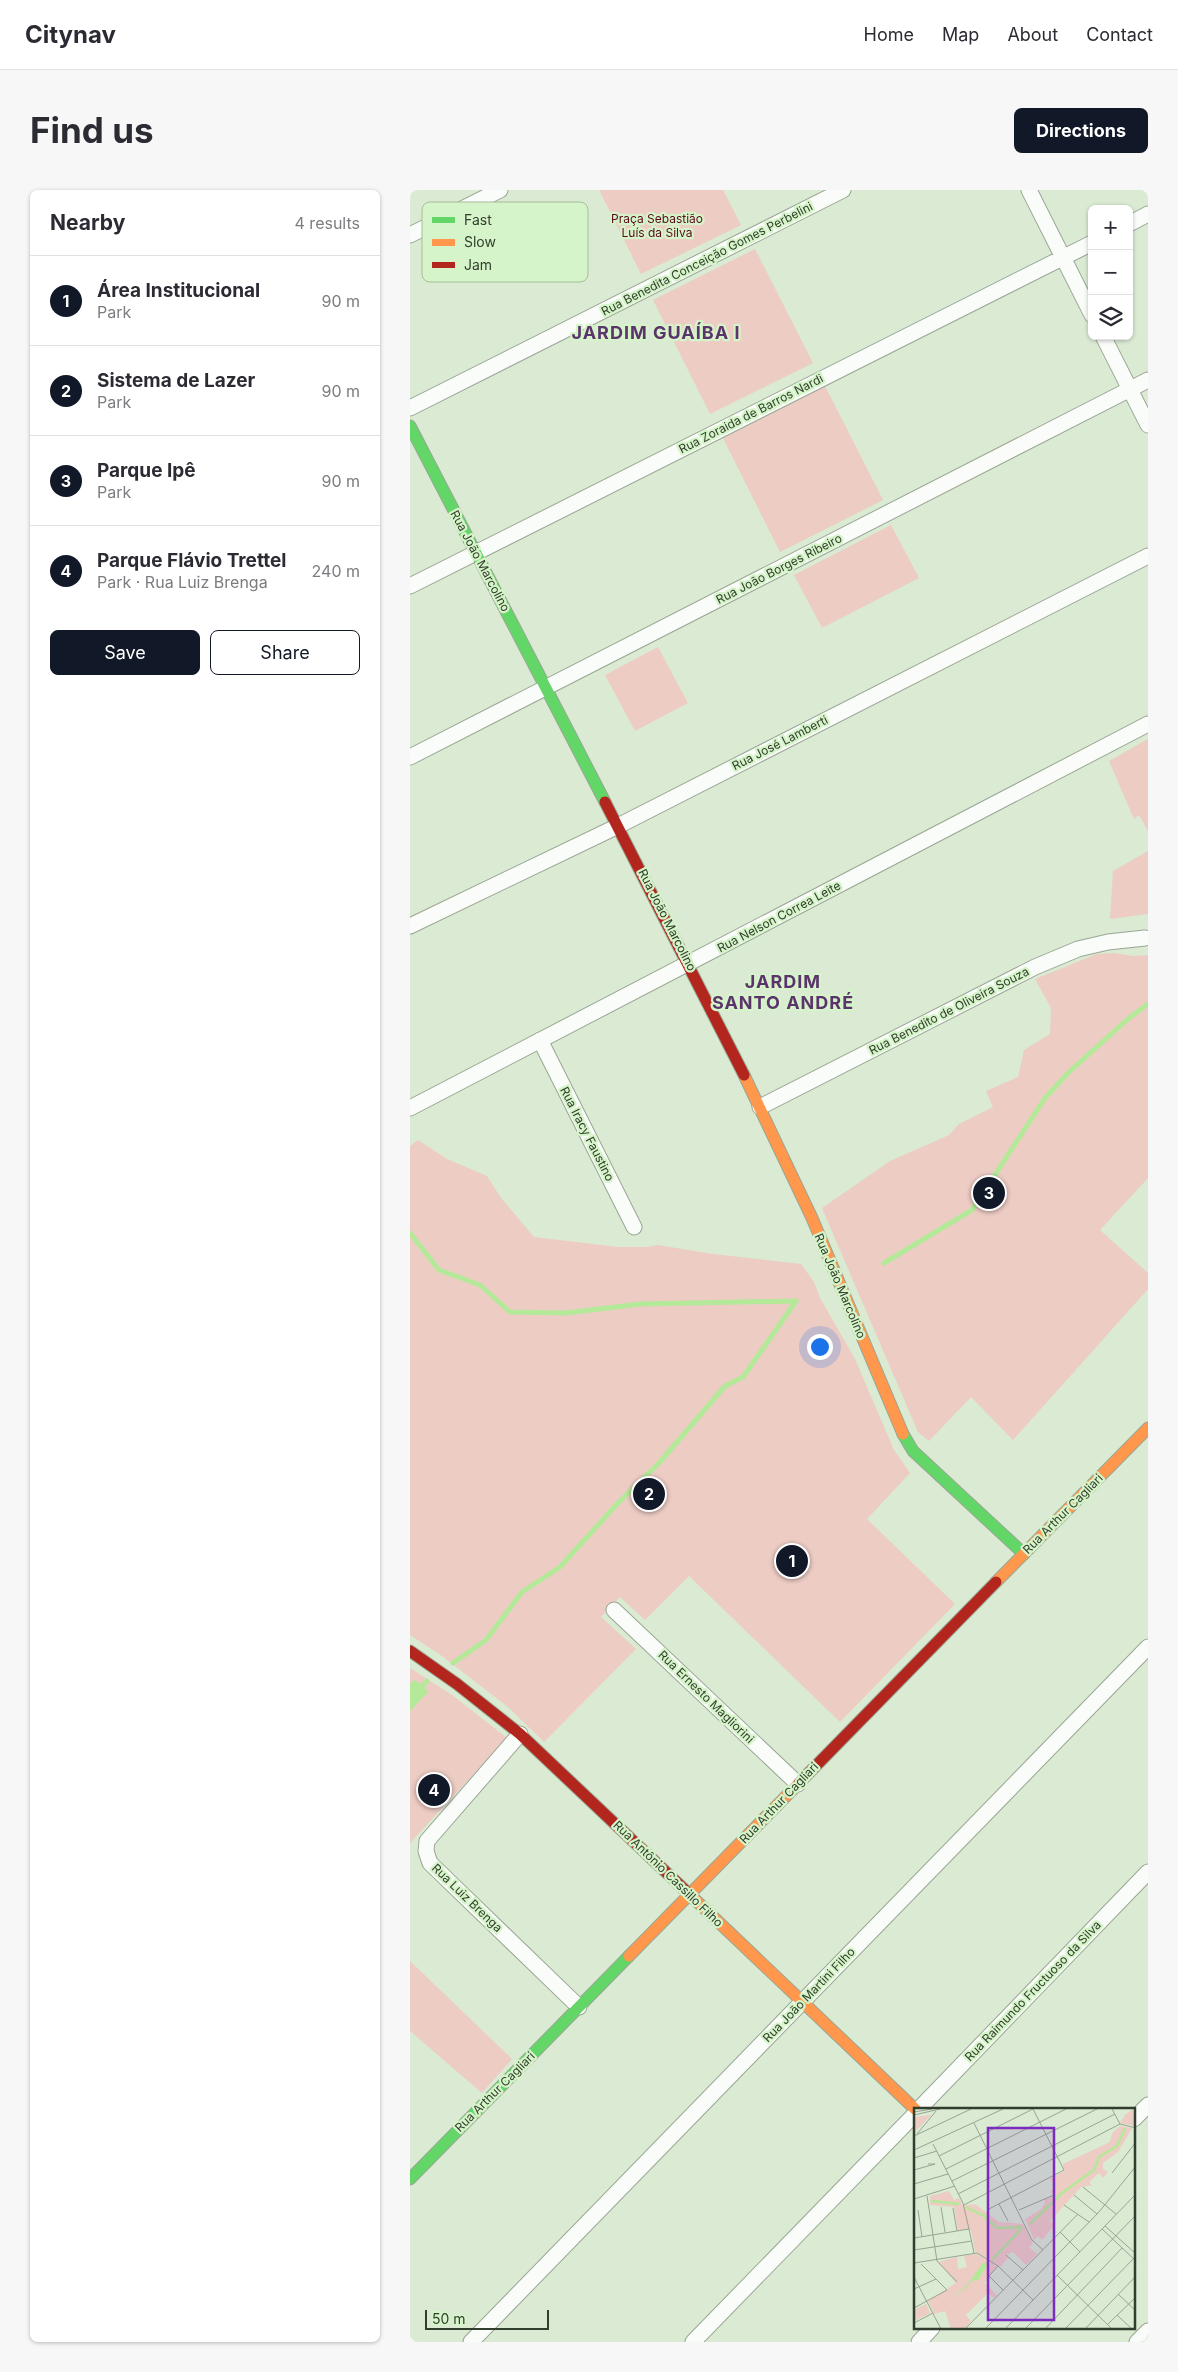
<!DOCTYPE html>
<meta charset="utf-8">
<style>
body{margin:0;font-family:Inter,sans-serif;background:#f7f7f7;color:#2b2b33}
.controls{position:absolute;right:15px;top:15px;display:grid;overflow:hidden;border-radius:8px;box-shadow:0 1px 4px #0004}
.controls button{width:45px;height:45px;display:grid;place-items:center;padding:0;border:0;border-bottom:1px solid #e1e1e2;background:#fff;color:#2b2b33;font:25px sans-serif}
.scale{position:absolute;left:15px;bottom:12px;width:124px;box-sizing:border-box;padding-left:5px;border:2px solid #323e2d;border-top:0;font-size:14px;line-height:18px;white-space:nowrap;color:#323e2d;-webkit-text-stroke:4px #d6f4c9;paint-order:stroke}
.you{position:absolute;left:409px;top:1156px;width:18px;height:18px;margin:-12px;border:4px solid #fff;border-radius:50%;background:#1a73e8;box-shadow:0 0 0 8px #1a73e833}
.badge{display:grid;place-items:center;width:32px;height:32px;border-radius:50%;background:#111827;color:#fff;font-size:16px;font-weight:700}
.pin{position:absolute;translate:-50% -50%;border:2px solid #fff;box-shadow:0 1px 5px #0006}
.list{margin:0;padding:0;list-style:none}
h2{display:flex;justify-content:space-between;align-items:center;height:65px;margin:0;padding:0 20px;font-size:21px}
h2 small{font-size:16px;font-weight:400;color:#7c7c81}
.list li{display:grid;grid-template-columns:32px 1fr auto;gap:15px;align-items:center;box-sizing:border-box;height:90px;padding:0 20px;border-top:1px solid #e1e1e2}
.list b{display:block;font-size:19px;white-space:nowrap}
.list p{margin:0;font-size:16px;white-space:nowrap;color:#7c7c81}
.list em{font-size:16px;font-style:normal;color:#7c7c81}
.actions{display:flex;gap:10px;padding:15px 20px}
.actions a{flex:1;padding:11px 0;border:1px solid #111827;border-radius:8px;text-align:center;font-size:18px;color:#111827}
.actions .main{background:#111827;color:#fff}
.icon{flex:none;width:28px;height:28px;fill:none;stroke:currentColor;stroke-width:2;stroke-linecap:round;stroke-linejoin:round}
.map{position:relative;flex:none;width:738px;height:2152px;overflow:hidden;border-radius:8px}
header{display:flex;align-items:center;gap:30px;box-sizing:border-box;height:70px;padding:0 25px;background:#fff;border-bottom:1px solid #e1e1e2}
header strong{font-size:24px}
nav{display:flex;gap:28px;margin-inline-start:auto;font-size:18px}
.intro{display:flex;align-items:center;justify-content:space-between;box-sizing:border-box;height:120px;padding:0 30px}
h1{margin:0;font-size:35px}
.button{padding:12px 22px;border-radius:8px;background:#111827;color:#fff;font-size:18px;font-weight:700}
main{display:flex;gap:30px;padding:0 30px}
aside{flex:1;background:#fff;border-radius:8px;box-shadow:0 1px 4px #0004}
.map>svg:first-child{display:block}
.green{fill:#edccc4}
.water{fill:#b3e998}
.lines{fill:none;stroke-linecap:round;stroke-linejoin:round}
.stream{stroke:#b3e998;stroke-width:5}
.street-casing{stroke:#9aa694;stroke-width:17}
.fast-casing{stroke:#9aa694;stroke-width:13}
.slow-casing{stroke:#9aa694;stroke-width:13}
.jam-casing{stroke:#9aa694;stroke-width:13}
.street{stroke:#f9fcf8;stroke-width:15}
.fast{stroke:#63d668;stroke-width:11}
.slow{stroke:#ff974d;stroke-width:11}
.jam{stroke:#b3261e;stroke-width:11}
.labels{text-anchor:middle;stroke-width:4.5;stroke-linejoin:round;paint-order:stroke}
.park-label{font-size:12px;fill:#5a0a1b;stroke:#d6f4c9}
.street-label{font-size:12px;fill:#323e2d;stroke:#d6f4c9}
.district-label{font-size:18px;font-weight:bold;letter-spacing:1px;fill:#5c346c;stroke:#d6f4c9}
.inset-river{fill:none;stroke:#b3e998;stroke-width:2.5}
.inset-road{fill:none;stroke:#97a591;stroke-width:1}
.view{fill:#7b2cbf;fill-opacity:0.15;stroke:#7b2cbf;stroke-width:2.5}
.inset-edge{fill:none;stroke:#323e2d;stroke-width:2.5}
.key{fill:#d6f4c9;stroke:#a5bd9a;stroke-width:1}
.key-label{font-size:14px;fill:#323e2d}
</style>
<header>
<strong>Citynav</strong>
<nav><a>Home</a><a>Map</a><a>About</a><a>Contact</a></nav>
</header>
<div class="intro"><h1>Find us</h1><a class="button">Directions</a></div>
<main>
<aside>
<h2>Nearby<small>4 results</small></h2>
<ul class="list">
<li><span class="badge">1</span><div><b>Área Institucional</b><p>Park</p></div><em>90 m</em></li>
<li><span class="badge">2</span><div><b>Sistema de Lazer</b><p>Park</p></div><em>90 m</em></li>
<li><span class="badge">3</span><div><b>Parque Ipê</b><p>Park</p></div><em>90 m</em></li>
<li><span class="badge">4</span><div><b>Parque Flávio Trettel</b><p>Park · Rua Luiz Brenga</p></div><em>240 m</em></li>
</ul>
<div class="actions"><a class="main">Save</a><a>Share</a></div>
</aside>
<div class="map">
<svg width="738" height="2152" viewBox="0 0 738 2152">
<rect width="100%" height="100%" fill="#daead3"/>
<path class="green" d="M189 0H313L331 35 231 84Z
M345 59 403 173 300 224 243 110Z
M415 196 473 310 370 362 313 248Z
M481 335 509 388 412 438 384 385Z
M248 457 278 513 225 541 195 485Z
M738 549V641L729 625 724 629 699 571Z
M738 661V724L700 729 703 681Z
M704 763 723 766 738 765V988L690 1040 738 1083V1099L603 1250 561 1207 519 1251 508 1242 412 1018 480 971 539 945 549 934 583 917 576 901 608 887 614 860 640 844 641 818 625 789 687 764Z
M8 950 37 969 77 986 91 1008 124 1047 208 1057H237L248 1055 303 1064 391 1074 404 1092 410 1108 445 1169 484 1260 500 1283 457 1329 545 1414 430 1532 279 1386 235 1430 210 1407 191 1427 226 1459 134 1552 98 1517 32 1466 0 1445V956Z
M0 1478 42 1505 97 1548 0 1653Z
M0 1771 102 1869 72 1903 0 1841Z"/>
<path class="water" d="M4 1490 13 1495 18 1502 0 1521V1494Z"/>
<g class="lines">
<path class="stream" d="M0 1043 29 1080 70 1095 100 1122 156 1123 230 1114 386 1111
M474 1073 562 1020 635 908 659 882 719 828 738 814
M43 1473 76 1450 112 1402 150 1377 207 1314 249 1273 315 1196 333 1187 386 1111
M13 1495 17 1491"/>
<g class="street-casing">
<path id="street" d="M619 0 682 125
M719 34 738 24
M0 45 90 0
M693 146 738 235
M0 218 433 0
M0 396 682 53
M0 567 738 190
M0 736 208 636 738 366
M130 850 224 1037
M350 917 625 777 668 759 698 752 735 748
M0 918 738 534
M204 1420 388 1594
M110 1544 17 1651 16 1661 20 1673 169 1817
M508 1920 738 1682
M724 1929 738 1915
M61 2152 738 1457
M283 2152 506 1923
M509 2152 522 2138
M727 2152 738 2141"/>
</g>
<g class="fast-casing">
<path id="fast" d="M0 236 195 612
M493 1244 503 1261 614 1364
M0 1989 219 1766"/>
</g>
<g class="slow-casing">
<path id="slow" d="M334 885 402 1028 493 1244
M586 1392 738 1238
M277 1702 506 1920
M219 1766 389 1593"/>
</g>
<g class="jam-casing">
<path id="jam" d="M195 612 334 885
M0 1461 47 1494 110 1544 277 1702
M389 1593 586 1392"/>
</g>
<use href="#street" class="street"/>
<use href="#fast" class="fast"/>
<use href="#slow" class="slow"/>
<use href="#jam" class="jam"/>
</g>
<g class="labels">
<g class="park-label">
<text x="247" y="33">Praça Sebastião<tspan x="247" dy="14">Luís da Silva</tspan></text>
</g>
<g class="street-label">
<text transform="translate(297 69) rotate(-27)" y="4">Rua Benedita Conceição Gomes Perbelini</text>
<text transform="translate(341 224) rotate(-27)" y="4">Rua Zoraida de Barros Nardi</text>
<text transform="translate(70 371) rotate(62)" y="4">Rua João Marcolino</text>
<text transform="translate(369 379) rotate(-27)" y="4">Rua João Borges Ribeiro</text>
<text transform="translate(370 553) rotate(-27)" y="4">Rua José Lamberti</text>
<text transform="translate(369 727) rotate(-28)" y="4">Rua Nelson Correa Leite</text>
<text transform="translate(257 730) rotate(63)" y="4">Rua João Marcolino</text>
<text transform="translate(539 821) rotate(-27)" y="4">Rua Benedito de Oliveira Souza</text>
<text transform="translate(177 944) rotate(63)" y="4">Rua Iracy Faustino</text>
<text transform="translate(430 1096) rotate(67)" y="4">Rua João Marcolino</text>
<text transform="translate(653 1324) rotate(-45)" y="4">Rua Arthur Cagliari</text>
<text transform="translate(296 1507) rotate(44)" y="4">Rua Ernesto Magliorini</text>
<text transform="translate(369 1613) rotate(-46)" y="4">Rua Arthur Cagliari</text>
<text transform="translate(258 1684) rotate(44)" y="4">Rua Antônio Cassillo Filho</text>
<text transform="translate(57 1708) rotate(44)" y="4">Rua Luiz Brenga</text>
<text transform="translate(623 1801) rotate(-46)" y="4">Rua Raimundo Fructuoso da Silva</text>
<text transform="translate(399 1805) rotate(-46)" y="4">Rua João Martini Filho</text>
<text transform="translate(85 1902) rotate(-45)" y="4">Rua Arthur Cagliari</text>
</g>
<g class="district-label">
<text x="246" y="149">JARDIM GUAÍBA I</text>
<text x="373" y="798">JARDIM<tspan x="373" dy="21">SANTO ANDRÉ</tspan></text>
</g>
</g>
<g transform="translate(504 1918)">
<rect width="221" height="221" fill="#daead3"/>
<path d="M219 1 221 18 206 15 211 7ZM17 7 3 22 0 21V9ZM206 18 218 20 204 44 189 55V61L194 64 189 70 185 65 175 74 178 77 167 79 136 113 141 117 128 132 124 128 120 132 111 111 126 102 131 95 130 91 141 88V85H136L141 78 136 71 150 63 149 56 196 34 198 25ZM35 83 40 92 45 90 49 98 61 96 85 114 109 116 119 135 115 139 123 146 112 157 99 144 93 146 94 150 86 159 61 143 57 122H44L40 99 16 97V88ZM63 146 83 158 71 175 83 187 80 190 74 185 52 207 57 213 50 221H37L31 203 20 206 14 193 42 175 24 154 43 149 44 161 53 159 50 148ZM12 196 16 205 0 213V202Z" fill="#edccc4"/>
<path d="M75 154 64 172 57 173 53 179 38 189 52 178 68 156Z" fill="#b3e998"/>
<path class="inset-river" d="M18 93 45 96M52 99 70 108 83 120 108 119M116 116 148 85 180 62 185 49 203 38 211 20M78 152 108 120"/>
<path class="inset-road" d="M198 1 206 16M0 4 18 1M0 7 26 1M60 15 118 132 129 142M206 16 222 20M3 26 22 3M0 28 57 1M19 36 49 95 55 121M0 42 89 1M25 48 119 1M0 50 23 43M32 61 152 1M0 62 21 56H14M198 65 222 34M38 73 183 1M0 76 34 66M169 79 202 106M44 86 201 6M160 87 183 106M13 88 23 153 43 174M0 91 41 78M85 96 94 113M50 97 206 16M150 97 175 114M27 99 31 124M39 100 43 123M4 102 8 129M73 102 150 62 119 1M105 102 140 87M191 118 222 146M188 121 222 153M146 124 166 144M0 130 55 121 60 145M0 142 58 133M92 147 109 162M0 155 63 145 84 158 119 192M84 158 75 168 89 182M143 167 198 221M0 169 27 221M0 181 22 171M204 186 222 203M0 200 33 182 7 156M203 207 218 221M0 215 19 205M194 216 222 189M51 221 164 106M71 221 185 104 222 58M91 221 222 86M111 221 222 107M131 221 208 140M151 221 222 148M171 221 222 168"/>
<path class="view" d="M74 20H140V212H74Z"/>
<rect width="221" height="221" class="inset-edge"/>
</g>
<rect x="12" y="12" width="166" height="80" rx="8" class="key"/>
<rect x="22" y="27" width="23" height="6" fill="#63d668"/>
<rect x="22" y="49" width="23" height="7" fill="#ff974d"/>
<rect x="22" y="72" width="23" height="6" fill="#b3261e"/>
<g class="key-label">
<text x="54" y="35">Fast</text>
<text x="54" y="57">Slow</text>
<text x="54" y="80">Jam</text>
</g>
</svg>
<div class="controls">
<button>+</button>
<button>−</button>
<button><svg class="icon" aria-label="layers" viewBox="0 0 24 24"><path d="M12 4l9 5-9 5-9-5zM3 14l9 5 9-5"/></svg></button>
</div>
<div class="scale">50 m</div>
<div class="you"></div>
<div class="pin badge" style="left:382px;top:1371px">1</div>
<div class="pin badge" style="left:239px;top:1304px">2</div>
<div class="pin badge" style="left:579px;top:1003px">3</div>
<div class="pin badge" style="left:24px;top:1600px">4</div>
</div>
</main>
